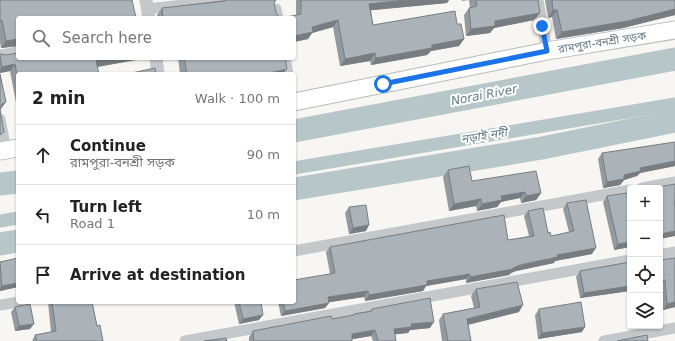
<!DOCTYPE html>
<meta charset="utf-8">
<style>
body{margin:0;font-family:"DejaVu Sans","Noto Sans Bengali",sans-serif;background:#f2f2f2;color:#222}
.controls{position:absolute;right:12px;bottom:12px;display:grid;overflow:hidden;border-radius:4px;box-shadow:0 1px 3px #0004}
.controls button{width:36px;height:36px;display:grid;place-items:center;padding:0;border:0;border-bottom:1px solid #e0e0e0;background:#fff;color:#222;font:20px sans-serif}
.stop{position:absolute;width:12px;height:12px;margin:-9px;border:3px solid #1a73e8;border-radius:50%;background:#fff}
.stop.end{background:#1a73e8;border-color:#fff;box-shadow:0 1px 4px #0008}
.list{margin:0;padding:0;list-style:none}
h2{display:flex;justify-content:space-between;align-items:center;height:52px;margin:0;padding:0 16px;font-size:17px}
h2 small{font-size:13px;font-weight:400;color:#767676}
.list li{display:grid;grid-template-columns:26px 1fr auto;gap:12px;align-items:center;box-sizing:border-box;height:60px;padding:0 16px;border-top:1px solid #e0e0e0}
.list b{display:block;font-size:15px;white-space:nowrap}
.list p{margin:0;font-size:13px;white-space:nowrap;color:#767676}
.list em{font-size:13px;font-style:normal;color:#767676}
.icon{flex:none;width:22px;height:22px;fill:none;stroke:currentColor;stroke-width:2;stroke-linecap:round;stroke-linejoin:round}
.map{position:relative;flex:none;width:675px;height:341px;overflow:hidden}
.search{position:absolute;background:#fff;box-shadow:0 1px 3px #0004;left:16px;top:16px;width:280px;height:44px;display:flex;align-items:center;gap:10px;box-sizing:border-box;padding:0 14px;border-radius:4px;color:#767676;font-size:15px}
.panel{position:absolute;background:#fff;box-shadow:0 1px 3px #0004;left:16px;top:72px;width:280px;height:232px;border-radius:4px}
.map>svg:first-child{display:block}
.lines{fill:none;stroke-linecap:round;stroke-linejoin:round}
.canal{stroke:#b7c6c8;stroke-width:13}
.river{stroke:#b7c6c8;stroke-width:23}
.primary-casing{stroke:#b5babd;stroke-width:19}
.minor{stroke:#c4c8cb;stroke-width:11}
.tertiary{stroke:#c4c8cb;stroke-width:13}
.primary{stroke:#fff;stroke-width:17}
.wall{fill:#939a9f}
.shaded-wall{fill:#787d82}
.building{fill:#abb3b9;stroke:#787d82}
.route{stroke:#1a73e8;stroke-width:5}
.labels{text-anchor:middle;stroke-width:4;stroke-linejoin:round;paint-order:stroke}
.street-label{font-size:11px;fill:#657885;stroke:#fff}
.water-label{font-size:12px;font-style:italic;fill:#607b81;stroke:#fff}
</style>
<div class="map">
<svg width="675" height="341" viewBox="0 0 675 341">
<rect width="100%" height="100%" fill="#f7f6f3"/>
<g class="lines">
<path class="canal" d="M294 168 675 104
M0 221 18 218"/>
<path class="river" d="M294 131 675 59
M0 184 18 182
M294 189 542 148 675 121
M0 244 18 241"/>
<g class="primary-casing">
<path id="primary" d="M294 102 547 51 675 30
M0 151 18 148"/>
</g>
<path class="minor" d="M538 0 547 51
M147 9 219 1
M276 9 278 18
M0 55 18 52
M285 58 288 74
M0 119 6 150
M642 188 675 182
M294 251 630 190
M660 255 675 252
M0 305 18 302
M185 341 630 260
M604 341 675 328"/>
<path class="tertiary" d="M146 0 149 18
M156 58 158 74"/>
<use href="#primary" class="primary"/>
</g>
<path class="wall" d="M0 0 18 18V46L1 48 0 42Z
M225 0H276L274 3 276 13 280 18H157V15L162 8Z
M296 0H449L447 3 371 10 373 25 457 24 464 39 459 46 431 51 427 55 371 65 370 61 340 66 333 27 312 33 308 39 294 42V18L296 15Z
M462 0H538L534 20 494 28 490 33 466 36 464 15 469 8H470L469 0 462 1Z
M545 0H675V15L623 28 556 39 552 17 548 18Z
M0 54 18 58H147L97 67 18 74V113L10 71 0 73Z
M178 58H285L283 74H180Z
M675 142V166L640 173 637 176 624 180 620 185 603 188 598 159 602 153Z
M448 170 472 181 541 193 536 200 521 203 520 198 501 202 497 207 477 211 476 206 449 211 443 177Z
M607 196 630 206V247L614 250 603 202Z
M567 203 592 254 555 261 554 263 516 271 511 273 509 275 466 283V279L426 286 423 291 365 301 364 297 329 302 325 308 281 316 278 302H294L330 274 326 252 330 247 508 240 529 236 524 216 528 211 551 236 569 232 563 209Z
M349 207 366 231 349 234 345 213Z
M18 258V287L0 291V262Z
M675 258V307L663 310 661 286H660V260Z
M630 262V291L580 298 576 277 580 271Z
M476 289 519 312 468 325 471 341H442L439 320 443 314 474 308 471 296Z
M48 302H92L97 326 103 341H32L35 335 51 332Z
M234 302H261L259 320 239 324Z
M15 307 30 329 15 331 11 312Z
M372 309 430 328 410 330 408 333 395 334 396 341H373L371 336 352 339V341H249V337L253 331 352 316 354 314 370 311Z
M539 309 582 332 538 339 535 315Z"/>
<path class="shaded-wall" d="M407 0H449L447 3 364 11 369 4Z
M675 9V15L623 28 556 39 562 32Z
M553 10H557L552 17 548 18Z
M540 13 534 20 494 28 490 33 466 36 471 29 495 21Z
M338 20 333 27 312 33 308 39 294 42V36L312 27Z
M18 39V46L1 48 6 41Z
M464 39 459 46 431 51 427 55 371 65 376 58 432 45Z
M375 53 370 61 340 66 345 59Z
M112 58H147L91 68 96 61Z
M15 64 10 71 0 73V70L2 67Z
M287 69 283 74H265Z
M6 102 0 110 2 104Z
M675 161V166L640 173 637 176 624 180 620 185 603 188 607 182 640 168Z
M525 192 520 198 501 202 497 207 477 211 482 204 501 196Z
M541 193 536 200 521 203 526 196Z
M481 199 476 206 449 211 454 204Z
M369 225 366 231 349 234 353 228Z
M675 231V236L660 239V234Z
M630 242V247L614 250 618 244Z
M596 248 592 254 555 261 554 263 516 271 511 273 509 275 466 283 470 277 513 268 557 255Z
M470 274 466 279 426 286 423 291 365 301 369 295 427 281Z
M665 280 661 286H660V281Z
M18 283V287L0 291V288L2 286Z
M630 286V291L580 298 584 293Z
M368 291 364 297 324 303 328 297Z
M675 302V307L663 310 667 304Z
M329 303 325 308 281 316 285 311Z
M523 305 519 312 462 326 467 319Z
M263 315 259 320 239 324 243 319Z
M434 322 430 328 410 330 408 333 389 335 394 329 411 324Z
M34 324 30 329 15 331 19 326Z
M585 327 582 332 538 339 542 333Z
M375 330 371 336 348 340 352 334Z"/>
<path class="building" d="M0 0H132L136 18H18V39L6 41 2 20 0 21Z
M226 0H276L274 3 276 13 280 18H163L162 8 225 1Z
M301 0H407L369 4 373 25 455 11 457 24H461L464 39 432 45V48L376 58 375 53 345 59 338 20 312 27 313 32 294 36V18H282L301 14Z
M476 0H538L540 13 495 21V26L471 29 469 8 477 6Z
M552 0H675V9L628 21 562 32 557 10H553Z
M18 53V58H112L96 61 99 74H18V81L15 64 2 67 0 56V54L6 55Z
M184 58H285L287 69 265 74H187Z
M155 68 156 74H127Z
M0 74 6 102 2 104 0 110 4 132 0 135Z
M675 142V161L640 168 641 171 624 175V179L607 182 602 153Z
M469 166 472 181 536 171 541 193 526 196 525 192 501 196 502 200 482 204 481 199 454 204 448 170Z
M675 184V201H674L675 207V231L660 234V188H653Z
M627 193 630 206V242L618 244 607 196Z
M586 200 596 248 557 255 558 257 520 265 513 268V269L470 277V274L427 281V285L369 295 368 291 328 297 329 303 285 311 283 302H294V280L335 273 330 247 504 215 508 240 534 236 528 211 543 208 548 233 550 232 551 236 574 231 567 203Z
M366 205 369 225 353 228 349 207Z
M18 258V283L2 286 0 262Z
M675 258V302L667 304 665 280 660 281V260Z
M630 262V286L584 293 580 271Z
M517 282 523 305 467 319 471 341H448L443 314 480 307 476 289Z
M430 298 434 322 411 324 412 327 394 329 396 341H378L375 330 352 334V341H254L253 331 331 316 332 319 354 315V314L372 311V309Z
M52 302H92L97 326 100 325 103 341H37L35 335 56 331Z
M239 302H261L263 315 243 319Z
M581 302 585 327 542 333 539 309Z
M30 304 34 324 19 326 15 307Z
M647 335 648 341H617Z
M226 338 227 341H204Z"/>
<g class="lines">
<path class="route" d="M383 84 547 51 542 26"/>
</g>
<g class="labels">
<g class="street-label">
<text transform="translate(602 42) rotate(-9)" y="4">রামপুরা-বনশ্রী সড়ক</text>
</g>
<g class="water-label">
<text transform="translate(484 95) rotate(-11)" y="4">Norai River</text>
<text transform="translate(484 136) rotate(-9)" y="4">নড়াই নদী</text>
</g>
</g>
</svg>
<div class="controls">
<button>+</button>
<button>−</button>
<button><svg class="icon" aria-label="locate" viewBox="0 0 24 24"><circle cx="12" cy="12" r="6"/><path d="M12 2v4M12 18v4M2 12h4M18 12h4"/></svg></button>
<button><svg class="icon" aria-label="layers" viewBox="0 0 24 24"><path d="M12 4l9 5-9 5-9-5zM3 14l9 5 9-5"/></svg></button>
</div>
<div class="stop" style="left:383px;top:84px"></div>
<div class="stop end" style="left:542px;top:26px"></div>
<div class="search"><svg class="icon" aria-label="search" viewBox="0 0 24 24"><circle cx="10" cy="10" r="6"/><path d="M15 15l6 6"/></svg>Search here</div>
<section class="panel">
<h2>2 min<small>Walk · 100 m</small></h2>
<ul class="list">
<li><svg class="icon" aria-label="ahead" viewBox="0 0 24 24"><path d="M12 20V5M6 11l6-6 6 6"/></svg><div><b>Continue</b><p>রামপুরা-বনশ্রী সড়ক</p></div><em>90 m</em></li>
<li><svg class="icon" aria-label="left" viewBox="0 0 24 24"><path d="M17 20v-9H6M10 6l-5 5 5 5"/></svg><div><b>Turn left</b><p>Road 1</p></div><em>10 m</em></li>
<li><svg class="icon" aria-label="arrive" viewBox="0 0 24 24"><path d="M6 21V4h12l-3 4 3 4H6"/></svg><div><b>Arrive at destination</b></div></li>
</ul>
</section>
</div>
